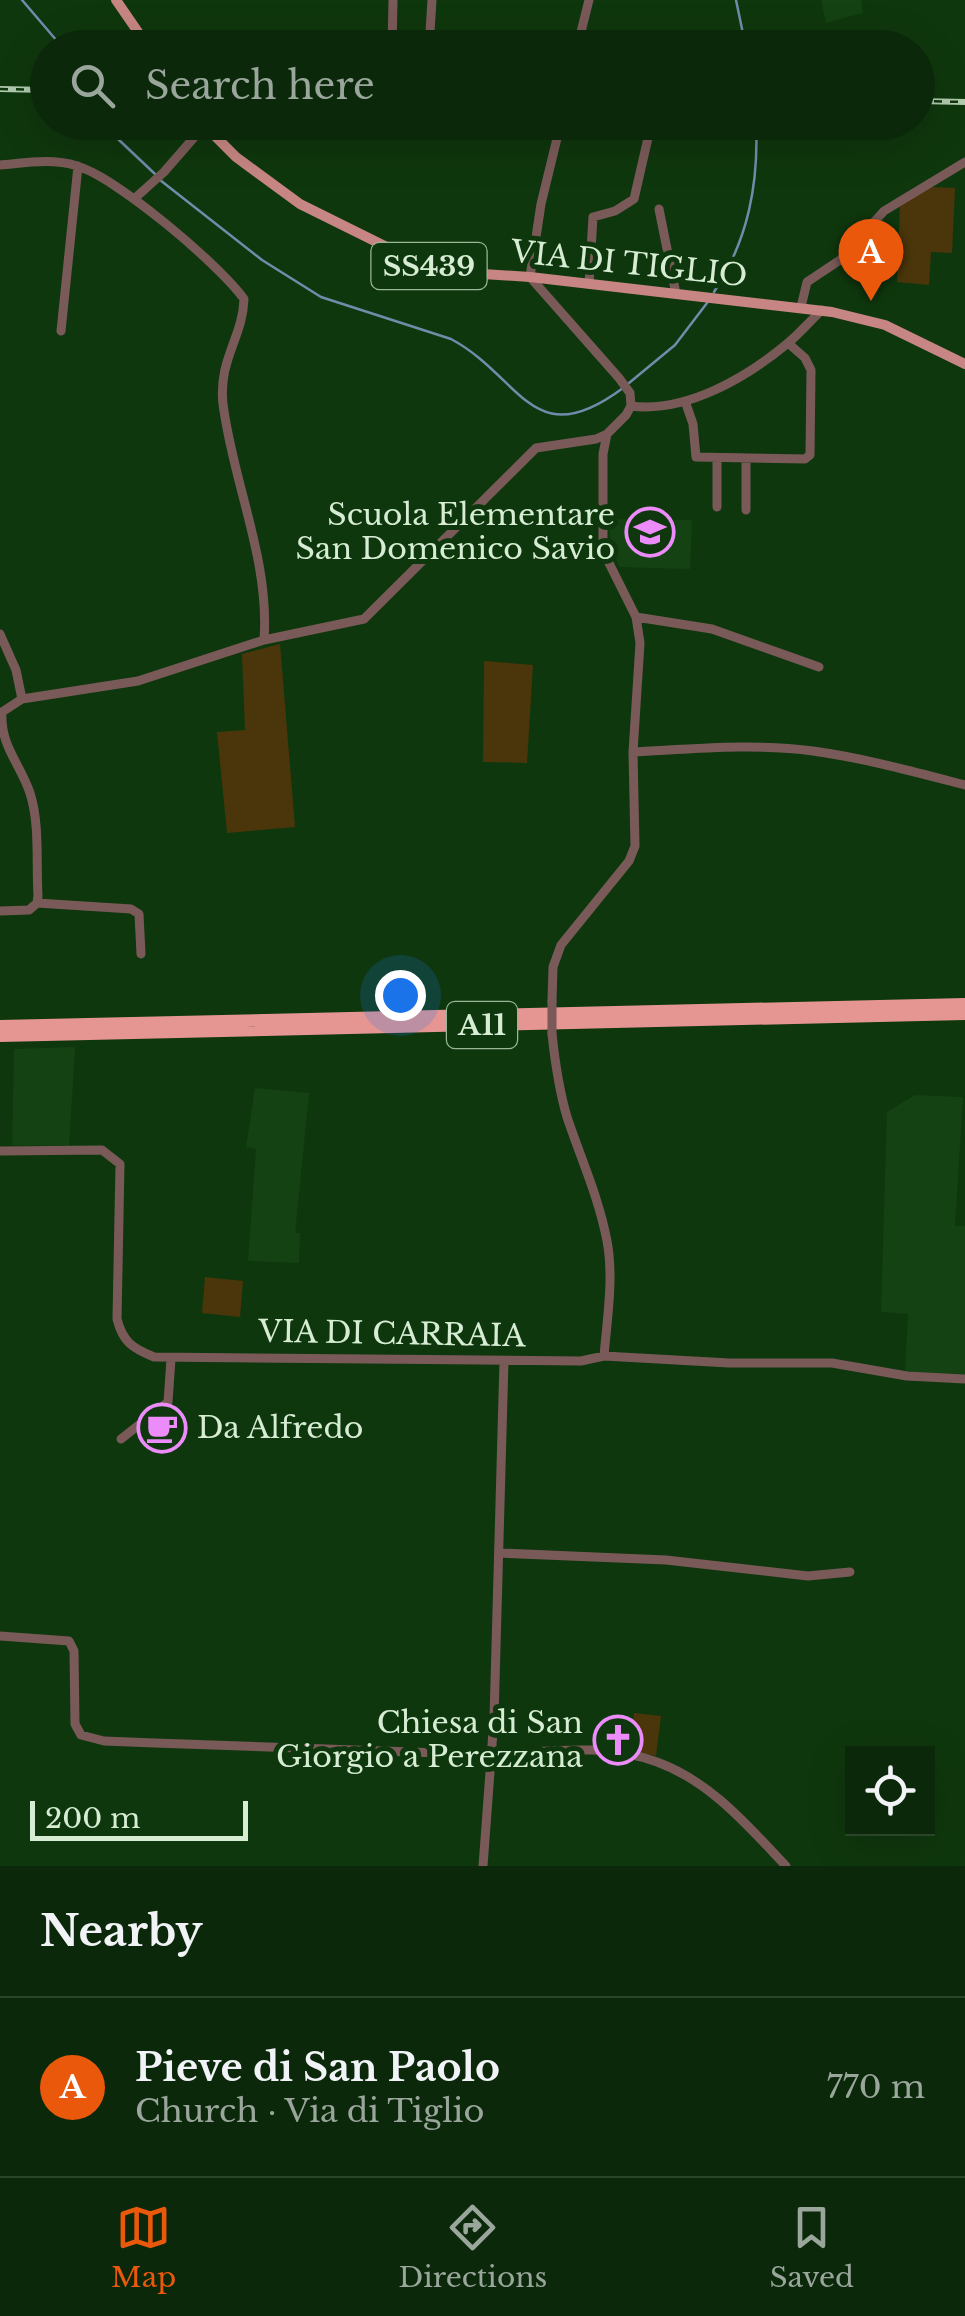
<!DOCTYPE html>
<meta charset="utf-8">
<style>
body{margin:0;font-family:"Libre Baskerville",serif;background:#143113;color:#f1f3f6}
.controls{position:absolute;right:30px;bottom:30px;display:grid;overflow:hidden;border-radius:0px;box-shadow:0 10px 40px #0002}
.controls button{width:90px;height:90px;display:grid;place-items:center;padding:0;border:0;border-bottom:2px solid #2b452b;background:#0b290a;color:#f1f3f6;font:50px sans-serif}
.scale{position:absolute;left:30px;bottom:25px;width:218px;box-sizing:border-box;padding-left:10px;border:5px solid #d6edd4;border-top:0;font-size:28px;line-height:35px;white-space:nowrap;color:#d6edd4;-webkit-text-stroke:8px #0f370d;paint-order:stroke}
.you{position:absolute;left:400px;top:995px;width:35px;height:35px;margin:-25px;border:8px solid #fff;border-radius:50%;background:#1a73e8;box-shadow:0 0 0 15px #1a73e833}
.badge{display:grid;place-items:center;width:65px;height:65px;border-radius:50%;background:#ea580c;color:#fff;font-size:32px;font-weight:700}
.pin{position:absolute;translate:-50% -82px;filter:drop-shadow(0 2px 5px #0008)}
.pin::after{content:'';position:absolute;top:52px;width:35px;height:30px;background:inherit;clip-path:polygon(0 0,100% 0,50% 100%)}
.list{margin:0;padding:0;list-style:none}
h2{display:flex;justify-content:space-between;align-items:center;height:130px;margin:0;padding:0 40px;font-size:42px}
h2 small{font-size:32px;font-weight:400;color:#9aa69c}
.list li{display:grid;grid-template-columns:65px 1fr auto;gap:30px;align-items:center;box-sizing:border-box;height:180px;padding:0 40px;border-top:2px solid #2b452b}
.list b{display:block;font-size:38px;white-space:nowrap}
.list p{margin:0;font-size:32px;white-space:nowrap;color:#9aa69c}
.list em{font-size:32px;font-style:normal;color:#9aa69c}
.icon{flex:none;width:55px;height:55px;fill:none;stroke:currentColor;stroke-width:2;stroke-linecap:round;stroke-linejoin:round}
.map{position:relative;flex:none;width:965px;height:1866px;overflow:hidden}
.search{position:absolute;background:#0b290a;box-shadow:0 10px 40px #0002;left:30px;right:30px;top:30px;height:110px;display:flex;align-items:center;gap:25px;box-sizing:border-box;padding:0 35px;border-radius:55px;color:#9aa69c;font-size:38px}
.sheet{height:310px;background:#0b290a}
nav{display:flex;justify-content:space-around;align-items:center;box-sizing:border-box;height:140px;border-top:2px solid #2b452b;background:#0b290a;font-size:28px;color:#9aa69c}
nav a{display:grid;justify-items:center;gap:5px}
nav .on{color:#ea580c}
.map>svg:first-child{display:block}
.built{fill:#144212}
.green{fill:#4a360a}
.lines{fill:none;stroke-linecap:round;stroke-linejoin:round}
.stream{stroke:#718cab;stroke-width:2.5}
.minor{stroke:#7a5a59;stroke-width:9}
.major{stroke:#c78683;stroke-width:10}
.highway{stroke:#e59693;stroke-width:12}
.rail-casing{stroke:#b0caae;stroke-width:6}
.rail{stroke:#0f370d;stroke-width:2.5;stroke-dasharray:8;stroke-linecap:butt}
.minor-bridge{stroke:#7a5a59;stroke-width:9}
.labels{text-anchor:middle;stroke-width:10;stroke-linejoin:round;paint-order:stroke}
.shield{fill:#0f370d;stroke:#9ab698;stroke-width:2.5}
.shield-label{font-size:28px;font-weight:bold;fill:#d6edd4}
.street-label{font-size:30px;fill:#d6edd4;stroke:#0f370d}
.poi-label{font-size:30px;fill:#d6edd4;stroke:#0f370d;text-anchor:end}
</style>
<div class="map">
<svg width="965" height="1866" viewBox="0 0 965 1866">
<rect width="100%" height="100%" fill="#0f370d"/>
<path class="built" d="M821 0H861L863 13 826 23Z
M608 519 692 520 690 569 619 567 611 544Z
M75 1047 69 1146 12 1145 14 1049Z
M255 1088 309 1093 295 1233H300L299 1263 248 1261 256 1149 246 1147Z
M915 1095 963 1097 955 1226H965V1374L905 1372 908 1314 881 1312 887 1112Z"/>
<path class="green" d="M930 187 955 188 952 253 931 252 929 285 897 282 900 206Z
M280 644 295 827 227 833 217 732 245 730 242 654Z
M484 661 533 665 527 763 483 762Z
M205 1277 243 1281 240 1317 202 1313Z
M634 1713 661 1716 656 1756 628 1750V1746L636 1741 632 1734Z"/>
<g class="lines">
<path class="stream" d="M22 0 63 48
M736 0 746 48
M100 122 155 174
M160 180 262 260 321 297 451 339C522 377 532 456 623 388
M714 292C748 240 759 184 756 122
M629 383 675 345 707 303"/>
<path class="minor" d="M392 48 393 0
M429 48 432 0
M577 48 589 0
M561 122 541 204 530 277 619 378 630 393 631 406
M0 165C25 163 52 158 77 166 116 177 220 265 244 299 243 337 218 360 223 404 233 483 270 560 264 640
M134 199 164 172 204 126
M659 209 676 294
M589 284 593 217 615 211 634 199 648 138V122
M801 307 807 282 840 260 884 211 965 162
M61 331 78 166
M685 401 693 424 696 457 805 459 810 455 811 370 805 358 788 343
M631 406C686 413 746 378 788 343 800 333 810 321 822 310
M717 507V458
M746 510V458
M636 617 712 629 819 667
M0 634 16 670 22 699
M633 752C693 749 754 743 813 751 864 758 915 772 965 785
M37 903 131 909 139 914 141 954
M0 911 29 910 37 903 38 896C36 863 40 824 30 793 20 763 0 746 2 712L22 699 138 681 264 640 364 619 536 448 596 439 607 434 626 415 631 406
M552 1001 553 967 561 945 629 861 635 846 633 752 640 643 636 617 609 563 603 542V454L607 434
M552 1034C555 1062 559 1090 567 1117 581 1159 599 1198 607 1241 614 1278 607 1319 604 1356
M0 1151 102 1150 120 1164 117 1319C123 1342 132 1348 154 1357L581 1361 604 1356 729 1363H832L907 1376 965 1379
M121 1439 168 1402 171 1359
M499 1553 666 1560 808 1576 850 1572
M0 1636 69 1641 74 1651 75 1724 81 1735 104 1741 155 1743C259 1746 364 1751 468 1754 532 1756 593 1739 657 1762 710 1781 748 1826 786 1866
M483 1866 494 1718 504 1361"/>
<path class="major" d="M116 0 149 48
M201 122 236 157 300 204 421 264 467 273 530 277 832 312 885 325 965 364"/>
<path class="highway" d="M0 1026 965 1004
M0 1036 965 1014"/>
<g class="rail-casing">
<path id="rail" d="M0 89 48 90
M918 101 965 102"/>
</g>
<use href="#rail" class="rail"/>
<path class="minor-bridge" d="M552 1001V1034"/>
</g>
<defs>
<g id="school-ring" transform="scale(2.5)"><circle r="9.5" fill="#0f370d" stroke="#ec8cfa" stroke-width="1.5"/><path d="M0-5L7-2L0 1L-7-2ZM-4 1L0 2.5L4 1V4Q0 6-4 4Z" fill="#ec8cfa"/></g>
<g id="cafe-ring" transform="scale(2.5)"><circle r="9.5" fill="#0f370d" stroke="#ec8cfa" stroke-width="1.5"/><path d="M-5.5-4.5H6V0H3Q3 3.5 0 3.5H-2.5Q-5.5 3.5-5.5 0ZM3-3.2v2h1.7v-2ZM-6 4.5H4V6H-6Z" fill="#ec8cfa"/></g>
<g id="church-ring" transform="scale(2.5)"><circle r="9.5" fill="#0f370d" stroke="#ec8cfa" stroke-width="1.5"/><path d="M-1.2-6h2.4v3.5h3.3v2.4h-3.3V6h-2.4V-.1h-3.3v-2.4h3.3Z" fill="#ec8cfa"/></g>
</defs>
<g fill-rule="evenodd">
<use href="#school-ring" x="650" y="532"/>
<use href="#cafe-ring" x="162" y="1428"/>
<use href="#church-ring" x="618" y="1740"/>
</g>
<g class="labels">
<g class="shield">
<rect x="371.5" y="243" width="115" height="46" rx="8"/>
<rect x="447" y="1002" width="70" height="46" rx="8"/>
</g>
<g class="shield-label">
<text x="429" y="276">SS439</text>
<text x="482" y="1035">A11</text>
</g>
<g class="street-label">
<text transform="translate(629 264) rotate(6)" y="10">VIA DI TIGLIO</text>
<text transform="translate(392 1334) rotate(1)" y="10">VIA DI CARRAIA</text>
</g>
<g class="poi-label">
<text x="615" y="525">Scuola Elementare<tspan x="615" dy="34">San Domenico Savio</tspan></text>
<text x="197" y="1438" text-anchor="start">Da Alfredo</text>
<text x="583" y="1733">Chiesa di San<tspan x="583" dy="34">Giorgio a Perezzana</tspan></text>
</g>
</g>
</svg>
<div class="controls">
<button><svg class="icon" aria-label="locate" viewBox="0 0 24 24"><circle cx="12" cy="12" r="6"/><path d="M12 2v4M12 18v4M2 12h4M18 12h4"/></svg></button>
</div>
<div class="scale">200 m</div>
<div class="you"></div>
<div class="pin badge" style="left:871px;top:301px">A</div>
<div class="search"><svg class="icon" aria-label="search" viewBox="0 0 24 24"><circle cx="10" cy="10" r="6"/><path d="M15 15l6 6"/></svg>Search here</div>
</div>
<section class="sheet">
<h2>Nearby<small></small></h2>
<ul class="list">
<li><span class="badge">A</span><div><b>Pieve di San Paolo</b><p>Church · Via di Tiglio</p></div><em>770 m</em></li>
</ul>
</section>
<nav>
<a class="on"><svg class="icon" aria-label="map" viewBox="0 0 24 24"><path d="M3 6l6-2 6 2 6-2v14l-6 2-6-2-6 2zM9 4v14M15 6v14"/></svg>Map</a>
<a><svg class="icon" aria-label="directions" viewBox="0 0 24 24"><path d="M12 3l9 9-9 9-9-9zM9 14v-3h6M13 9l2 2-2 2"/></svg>Directions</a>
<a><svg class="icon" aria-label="saved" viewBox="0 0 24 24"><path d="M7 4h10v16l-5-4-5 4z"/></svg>Saved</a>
</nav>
